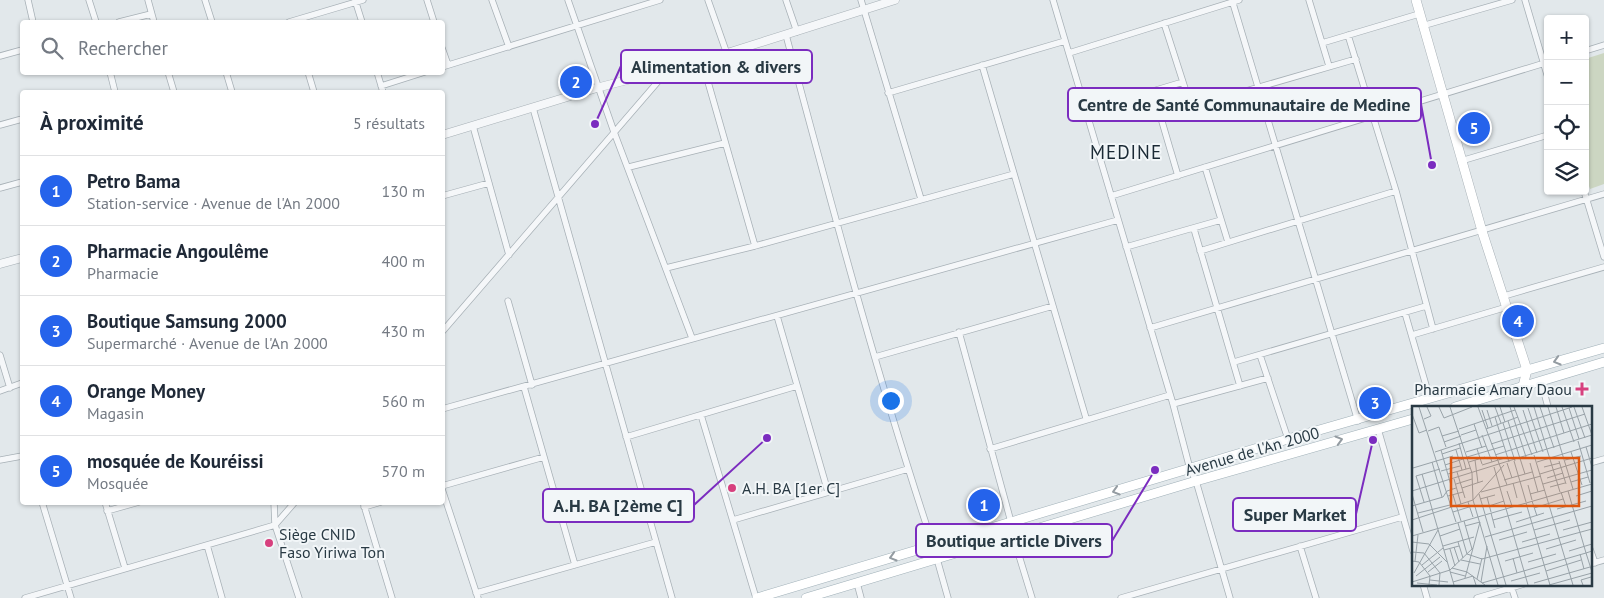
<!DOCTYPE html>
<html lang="fr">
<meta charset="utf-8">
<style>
body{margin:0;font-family:"PT Sans",sans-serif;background:#f2f2f3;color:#1f2937}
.controls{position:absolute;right:15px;top:15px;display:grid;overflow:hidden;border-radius:5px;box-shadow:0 1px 4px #0004}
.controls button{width:45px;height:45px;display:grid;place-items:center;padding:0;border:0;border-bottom:1px solid #e0e1e3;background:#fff;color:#1f2937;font:25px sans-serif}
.you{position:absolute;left:890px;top:400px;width:18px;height:18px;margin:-12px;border:4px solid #fff;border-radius:50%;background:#1a73e8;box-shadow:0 0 0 8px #1a73e833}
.badge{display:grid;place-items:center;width:32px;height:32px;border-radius:50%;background:#2563eb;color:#fff;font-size:16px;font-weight:700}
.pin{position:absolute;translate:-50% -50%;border:2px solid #fff;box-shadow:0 1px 5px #0006}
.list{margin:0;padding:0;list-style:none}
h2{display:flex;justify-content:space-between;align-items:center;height:65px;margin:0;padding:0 20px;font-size:21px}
h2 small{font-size:16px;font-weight:400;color:#747a83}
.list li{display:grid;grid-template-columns:32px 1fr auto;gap:15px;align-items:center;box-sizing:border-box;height:70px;padding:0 20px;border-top:1px solid #e0e1e3}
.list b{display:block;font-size:19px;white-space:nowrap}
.list p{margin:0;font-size:16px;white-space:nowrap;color:#747a83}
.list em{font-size:16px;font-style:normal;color:#747a83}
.icon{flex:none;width:28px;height:28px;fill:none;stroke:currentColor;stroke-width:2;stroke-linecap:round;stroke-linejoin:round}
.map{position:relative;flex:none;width:1604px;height:598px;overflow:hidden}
.search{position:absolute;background:#fff;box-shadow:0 1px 4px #0004;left:20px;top:20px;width:425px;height:55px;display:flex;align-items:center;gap:12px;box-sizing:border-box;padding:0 18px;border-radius:5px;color:#747a83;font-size:19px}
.panel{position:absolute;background:#fff;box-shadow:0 1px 4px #0004;left:20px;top:90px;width:425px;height:415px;border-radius:5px}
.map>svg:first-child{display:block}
.green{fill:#ccd6c2}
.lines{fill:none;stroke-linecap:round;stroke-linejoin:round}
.minor-casing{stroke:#a7b0b6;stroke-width:7}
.tertiary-casing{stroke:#a7b0b6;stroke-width:9}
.secondary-casing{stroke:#a7b0b6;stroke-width:10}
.primary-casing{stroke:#a0b0b8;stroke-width:10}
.minor{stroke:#f5f7f9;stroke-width:5.5}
.tertiary{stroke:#f5f7f9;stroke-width:8}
.secondary{stroke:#fff;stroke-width:9}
.primary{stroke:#fff;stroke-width:9}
.oneway{stroke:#949ca2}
.poi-dot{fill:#d7407e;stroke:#f2f6f8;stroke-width:2}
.labels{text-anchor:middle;stroke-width:4;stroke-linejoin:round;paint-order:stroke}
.poi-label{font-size:16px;fill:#293a44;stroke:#f2f6f8;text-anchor:start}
.street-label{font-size:16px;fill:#293a44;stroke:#f2f6f8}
.quarter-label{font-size:19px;letter-spacing:1px;fill:#1b2a35;stroke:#f2f6f8}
.inset-road{fill:none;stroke:#98a2a8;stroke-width:1}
.view{fill:#de570f;fill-opacity:0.15;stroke:#de570f;stroke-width:2.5}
.inset-edge{fill:none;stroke:#293a44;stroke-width:2.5}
.leader{fill:none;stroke:#7b2cbf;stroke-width:2}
.callout-dot{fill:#7b2cbf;stroke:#f2f6f8;stroke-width:2}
.callout{fill:#f2f6f8;stroke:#7b2cbf;stroke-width:2}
.callout-label{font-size:18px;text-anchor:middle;font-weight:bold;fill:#293a44}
</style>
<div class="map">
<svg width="1604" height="598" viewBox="0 0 1604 598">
<rect width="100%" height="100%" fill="#e2e8eb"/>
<path class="green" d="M1604 53V184L1590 189 1585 175V59Z"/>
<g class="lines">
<g class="minor-casing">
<path id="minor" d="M28 0 33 22
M89 0 96 22
M148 0 154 22
M205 0 212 22
M355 0 362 22
M427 0 434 22
M492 0 509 47
M568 0 614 132 692 338
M708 0 727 54
M786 0 797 32
M861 0 921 199
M1053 0 1173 404 1190 469 1196 481 1230 598
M1232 0 1358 421
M1309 0 1329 66
M1525 0 1548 78
M119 22 151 14
M289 22 363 0
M1164 23 1191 107
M1422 26 1512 0
M786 35C832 206 877 377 933 545
M1348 35 1396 191 1433 329
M1322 43 1419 14
M442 48 448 65
M1585 51 1604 45
M1069 53 1239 0
M0 56 22 50
M702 61 755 246
M982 65 1086 418
M442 67 660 0
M110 72 115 92
M168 72 174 92
M226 72 232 92
M308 72 314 92
M377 72 383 92
M381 86 425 72
M1153 91 1178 176
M888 93 1065 41
M533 108 672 598
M1086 111 1183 82
M1160 116 1356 59
M0 125 22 119
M473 126 509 255
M1461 161 1548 135
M629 167 725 143
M1205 167 1228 242
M0 188 22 182
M1584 191 1604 257
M442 196 489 183
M1111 196 1548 62
M1194 229 1240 386
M1126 247 1221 220
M1200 251 1396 191
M666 268 755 246 1014 174
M1504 296 1604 267
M508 301 532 385
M1405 313 1430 399
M777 316 828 492
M1150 328 1604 194
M442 332 668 70
M959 332 1011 522
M1412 335 1507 307
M0 355 10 388
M1260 355 1288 439
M875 357 1053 306
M1234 362 1426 306
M1541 381 1548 407
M524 387 575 565
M0 391 22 383
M1173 404 1268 378
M442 409 1118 220
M701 415 756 598
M1378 429 1413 551
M626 437 797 386
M990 449 1170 395
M0 460 22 456
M1590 463 1604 459
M442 486 544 457
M442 489 478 598
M42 502 71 598
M105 502 125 568
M274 502 275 525 299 598
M363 502 392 598
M364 507 381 502
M107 511 139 502
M733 520 908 469
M1013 536 1032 598
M207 545 222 598
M1300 546 1316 598
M1590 549 1595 563
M937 559 948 598
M1590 564 1604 560
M857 583 861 598
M1423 584 1427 598
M1511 586 1515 598
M476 593 656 542
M25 598 275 525 295 502
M1121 598 1402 517
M1477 598 1524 584"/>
</g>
<g class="tertiary-casing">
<path id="tertiary" d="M442 135 600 87 702 61 895 0
M0 264 22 258"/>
</g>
<g class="secondary-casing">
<path id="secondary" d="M1416 0 1482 231 1527 370 1523 386"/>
</g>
<g class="primary-casing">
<path id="primary" d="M1455 407 1604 362
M757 598 1288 439 1604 348
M806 598 1196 481 1413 419"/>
</g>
<use href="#minor" class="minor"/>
<use href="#tertiary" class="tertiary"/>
<use href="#secondary" class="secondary"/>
<use href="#primary" class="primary"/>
</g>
<defs><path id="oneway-chevron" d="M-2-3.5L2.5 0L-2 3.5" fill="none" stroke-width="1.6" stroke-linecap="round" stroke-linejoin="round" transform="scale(1.25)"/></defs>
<g class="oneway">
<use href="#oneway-chevron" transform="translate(1557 361) rotate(164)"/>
<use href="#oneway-chevron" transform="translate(1339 440) rotate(-16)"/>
<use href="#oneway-chevron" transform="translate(1116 491) rotate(163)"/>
<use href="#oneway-chevron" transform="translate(893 557) rotate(163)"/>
</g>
<g class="poi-dot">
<path d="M1579.5 381.5h5v5h5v5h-5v5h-5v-5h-5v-5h5z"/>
<circle cx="732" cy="488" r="5"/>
<circle cx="269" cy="543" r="5"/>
</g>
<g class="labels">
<g class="poi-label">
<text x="1572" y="395" text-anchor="end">Pharmacie Amary Daou</text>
<text x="742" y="494">A.H. BA [1er C]</text>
<text x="279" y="540">Siège CNID<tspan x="279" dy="18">Faso Yiriwa Ton</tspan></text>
</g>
<g class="street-label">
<text transform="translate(1252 451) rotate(-16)" y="6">Avenue de l'An 2000</text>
</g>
<g class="quarter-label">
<text x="1126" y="159">MEDINE</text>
</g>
</g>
<g transform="translate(1412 406)">
<rect width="180" height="180" fill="#e2e8eb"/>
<path class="inset-road" d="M7 1 44 116M27 1 32 12 60 1M38 1 60 67 61 94 86 179M66 1 95 79M83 1 89 17M88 1 93 16M98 1 114 51M102 1 120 49M122 1 148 86M128 1 142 42M136 1 161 83M144 1 152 27M150 1 162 36M162 1 173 32M170 1 180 29M116 2 131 46M157 2 167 33M70 4 76 22M75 4 80 20M111 4 125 47M0 8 7 27 15 24M83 11 97 56M12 13 19 10 15 1M96 15 113 68M91 17 103 55M62 18 70 42M47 23 103 4M74 23 106 11M16 25 27 21 34 41M49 29 64 24M70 29 80 56M30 30 47 25M166 35 178 77M32 36 49 30M47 37 54 63M79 38 173 8M174 41 180 61M65 43 70 58M29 44 40 83M44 44 50 64M23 46 160 1M54 46 74 40M159 46 170 79M30 48 48 42M83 49 180 18M122 49 161 179M55 51 92 40M63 54 66 77M153 54 169 50M102 55 114 96M147 55 154 78M20 56 30 91M57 56 73 51M125 56 180 39M95 57 100 72M118 57 126 86M33 59 51 53M70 59 96 51M82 61 116 179M132 61 148 57M1 62 41 50M29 65 48 60M45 66 53 92M10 68 42 179M36 68 58 62M128 68 180 52M135 72 151 67M42 73 49 98M92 74 120 66M159 76 176 71M101 77 105 92M44 78 60 73M131 78 180 64M116 79 120 94M138 81 153 77M50 82 71 75M0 85 180 29M95 85 100 100M69 86 129 70M149 86 154 101M0 88 11 126M67 88 73 108M118 88 133 84M41 89 49 115M36 90 51 86M164 90 180 85M75 91 79 106M68 93 83 89M120 95 125 110M12 96 4 70 28 63M56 96 61 111M114 97 138 179M0 100 31 91 35 85 44 82M77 100 92 95M122 102 151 93M145 103 174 95M41 106 57 101M6 107 38 99M79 107 83 122M73 109 94 179M0 114 61 94 92 59M81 114 110 106M52 115 60 143M104 116 132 107M46 117 55 148 70 153 180 123M53 120 68 116M122 124 158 114M151 124 180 116M0 130 180 78M28 130 48 123M73 131 180 100M87 134 115 126M0 136 17 138 36 157M46 136 51 152M110 136 138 128M31 140 62 131M42 141 47 156M38 143 43 160M134 143 164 134M32 144 47 140M157 145 180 138M180 145 174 147 180 166M0 146 12 147 28 167 27 179M168 148 172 163M101 152 105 167M49 154 68 158M0 155 7 156 18 170 17 179M3 155 6 129M93 155 121 147M116 156 144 148M10 159 31 142M40 162 55 166 73 179M134 165 169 154M16 166 30 155M38 166 53 170M2 167 26 124M4 170 28 151M53 172 68 116M65 173 70 152M18 174 36 176M99 175 128 167M0 176 38 164 61 142M41 176 61 170 64 179M69 176 75 140M5 177 25 179M70 177 174 147 156 85M122 177 178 161M137 179 180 167M171 179 169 174 179 171"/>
<path class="view" d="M39 52H167V100H39Z"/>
<rect width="180" height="180" class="inset-edge"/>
</g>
<path class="leader" d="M595 124L621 66M1432 165L1421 104M767 438L694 505M1373 440L1356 514M1155 470L1112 541"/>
<g class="callout-dot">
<circle cx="595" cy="124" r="5"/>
<circle cx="1432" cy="165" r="5"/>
<circle cx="767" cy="438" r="5"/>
<circle cx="1373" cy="440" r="5"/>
<circle cx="1155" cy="470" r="5"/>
</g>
<g class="callout">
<rect x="621" y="50" width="191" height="33" rx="5"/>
<rect x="1068" y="88" width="353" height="33" rx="5"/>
<rect x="543" y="489" width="151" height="33" rx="5"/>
<rect x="1233" y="498" width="123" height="33" rx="5"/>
<rect x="916" y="524" width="196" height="33" rx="5"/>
</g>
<g class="callout-label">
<text x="716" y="73">Alimentation &amp; divers</text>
<text x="1244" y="111">Centre de Santé Communautaire de Medine</text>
<text x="618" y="512">A.H. BA [2ème C]</text>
<text x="1295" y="521">Super Market</text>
<text x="1014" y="547">Boutique article Divers</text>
</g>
</svg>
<div class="controls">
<button>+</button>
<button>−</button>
<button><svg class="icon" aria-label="locate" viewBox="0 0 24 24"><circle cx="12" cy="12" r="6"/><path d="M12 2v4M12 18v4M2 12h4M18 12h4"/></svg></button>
<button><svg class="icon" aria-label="layers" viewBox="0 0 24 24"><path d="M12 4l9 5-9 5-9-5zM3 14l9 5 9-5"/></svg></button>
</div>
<div class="you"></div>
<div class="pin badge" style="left:984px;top:505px">1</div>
<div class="pin badge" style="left:576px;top:82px">2</div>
<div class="pin badge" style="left:1375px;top:403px">3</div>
<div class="pin badge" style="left:1518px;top:321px">4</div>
<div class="pin badge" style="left:1474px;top:128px">5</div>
<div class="search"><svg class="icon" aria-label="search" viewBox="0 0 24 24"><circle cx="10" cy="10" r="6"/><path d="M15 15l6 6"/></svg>Rechercher</div>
<section class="panel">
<h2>À proximité<small>5 résultats</small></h2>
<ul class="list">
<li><span class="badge">1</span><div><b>Petro Bama</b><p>Station-service · Avenue de l'An 2000</p></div><em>130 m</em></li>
<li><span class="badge">2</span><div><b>Pharmacie Angoulême</b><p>Pharmacie</p></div><em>400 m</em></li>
<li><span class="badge">3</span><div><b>Boutique Samsung 2000</b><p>Supermarché · Avenue de l'An 2000</p></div><em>430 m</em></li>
<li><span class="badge">4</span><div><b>Orange Money</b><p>Magasin</p></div><em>560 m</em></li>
<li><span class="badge">5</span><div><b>mosquée de Kouréissi</b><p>Mosquée</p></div><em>570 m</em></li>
</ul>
</section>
</div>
